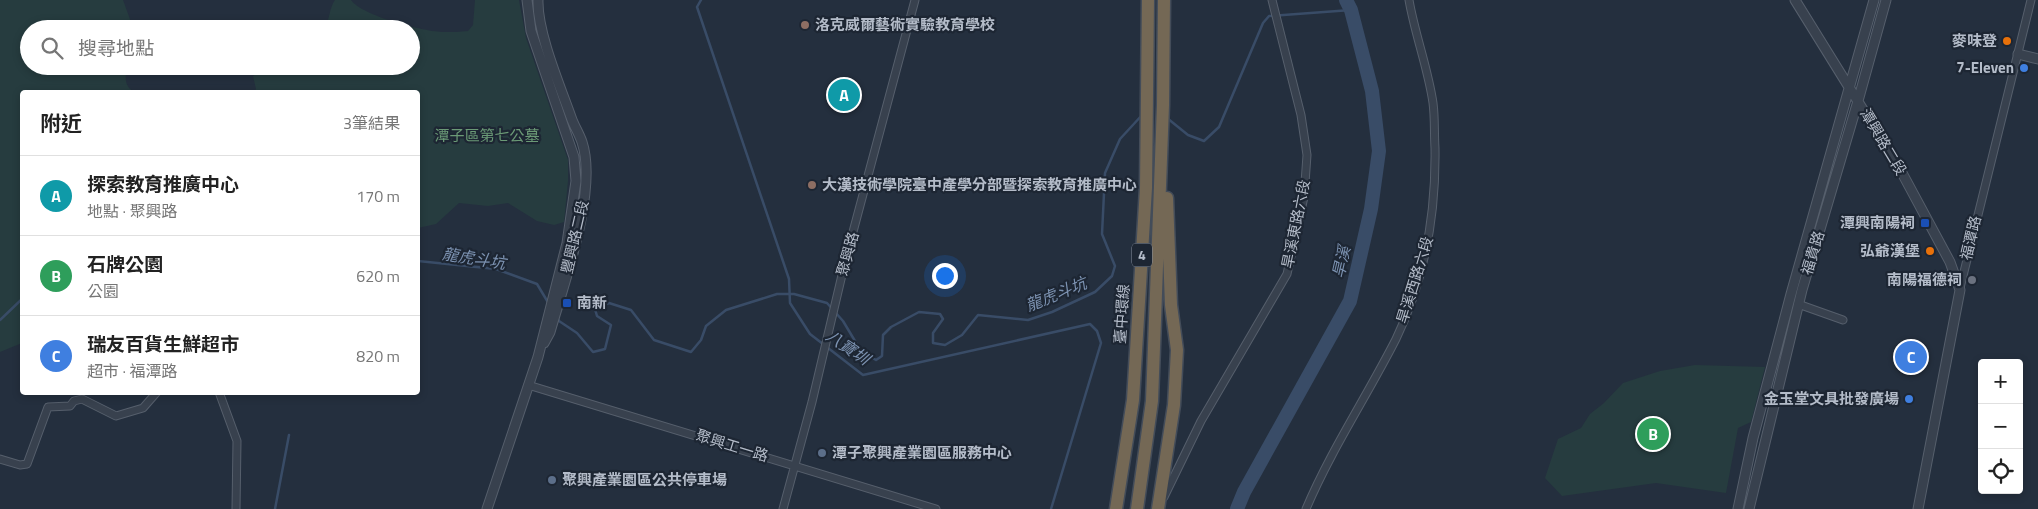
<!DOCTYPE html>
<html lang="zh-TW">
<meta charset="utf-8">
<style>
body{margin:0;font-family:"Titillium Web","Noto Sans TC",sans-serif;background:#f6f6f6;color:#222}
.controls{position:absolute;right:15px;bottom:15px;display:grid;overflow:hidden;border-radius:5px;box-shadow:0 2px 8px #0003}
.controls button{width:45px;height:45px;display:grid;place-items:center;padding:0;border:0;border-bottom:1px solid #e0e0e0;background:#fff;color:#222;font:25px sans-serif}
.you{position:absolute;left:944px;top:275px;width:18px;height:18px;margin:-12px;border:4px solid #fff;border-radius:50%;background:#1a73e8;box-shadow:0 0 0 8px #1a73e833}
.badge{display:grid;place-items:center;width:32px;height:32px;border-radius:50%;background:#d93025;color:#fff;font-size:16px;font-weight:700}
.pin{position:absolute;translate:-50% -50%;border:2px solid #fff;box-shadow:0 1px 5px #0006}
.list{margin:0;padding:0;list-style:none}
h2{display:flex;justify-content:space-between;align-items:center;height:65px;margin:0;padding:0 20px;font-size:21px}
h2 small{font-size:16px;font-weight:400;color:#767676}
.list li{display:grid;grid-template-columns:32px 1fr auto;gap:15px;align-items:center;box-sizing:border-box;height:80px;padding:0 20px;border-top:1px solid #e0e0e0}
.list b{display:block;font-size:19px;white-space:nowrap}
.list p{margin:0;font-size:16px;white-space:nowrap;color:#767676}
.list em{font-size:16px;font-style:normal;color:#767676}
.icon{flex:none;width:28px;height:28px;fill:none;stroke:currentColor;stroke-width:2;stroke-linecap:round;stroke-linejoin:round}
.map{position:relative;flex:none;width:2038px;height:509px;overflow:hidden}
.search{position:absolute;background:#fff;box-shadow:0 2px 8px #0003;left:20px;top:20px;width:400px;height:55px;display:flex;align-items:center;gap:12px;box-sizing:border-box;padding:0 18px;border-radius:28px;color:#767676;font-size:19px}
.panel{position:absolute;background:#fff;box-shadow:0 2px 8px #0003;left:20px;top:90px;width:400px;height:305px;border-radius:5px}
.map>svg:first-child{display:block}
.green{fill:#263c3f}
.lines{fill:none;stroke-linecap:round;stroke-linejoin:round}
.stream{stroke:#394c67;stroke-width:2.5}
.river{stroke:#394c67;stroke-width:14}
.minor-casing{stroke:#565f6c;stroke-width:9}
.tertiary-casing{stroke:#565f6c;stroke-width:11}
.motorway-casing{stroke:#434c59;stroke-width:15}
.minor{stroke:#38414e;stroke-width:7}
.tertiary{stroke:#38414e;stroke-width:9}
.motorway{stroke:#746855;stroke-width:12}
.education-dot{fill:#8d6e63;stroke:#1d2633;stroke-width:2}
.food-dot{fill:#e8710a;stroke:#1d2633;stroke-width:2}
.shop-dot{fill:#3f7fe0;stroke:#1d2633;stroke-width:2}
.transit-dot{fill:#1a4fb4;stroke:#1d2633;stroke-width:2}
.worship-dot{fill:#6b7280;stroke:#1d2633;stroke-width:2}
.service-dot{fill:#5c6f8a;stroke:#1d2633;stroke-width:2}
.labels{text-anchor:middle;stroke-width:4.5;stroke-linejoin:round;paint-order:stroke}
.shield{fill:#1d2633;stroke:#878f9c;stroke-width:1}
.shield-label{font-size:14px;font-weight:bold;fill:#b4bcc9}
.poi-label{font-size:15px;font-weight:bold;fill:#b4bcc9;stroke:#1d2633;text-anchor:end}
.park-label{font-size:15px;fill:#6b9a76;stroke:#1d2633}
.street-label{font-size:15px;fill:#b4bcc9;stroke:#1d2633}
.water-label{font-size:16px;font-style:italic;fill:#7c92b1;stroke:#1d2633}
</style>
<div class="map">
<svg width="2038" height="509" viewBox="0 0 2038 509">
<rect width="100%" height="100%" fill="#242f3e"/>
<path class="green" d="M0 0H123L131 22V29H29V66H127C125 77 124 86 134 92H22V343L0 352Z
M335 0H351C362 16 425 32 444 32 452 32 460 32 468 31L473 25 475 0H519L526 38 568 160V181L564 222 554 225 537 221 508 203 488 206 459 203 436 224 418 228V92H255L256 89 253 76 262 71V66H411V29H324C330 20 329 8 335 0Z
M1695 365 1765 367 1751 422 1738 428 1726 493 1656 483 1562 496 1545 478 1558 439 1581 428 1590 414 1604 403 1623 383 1660 371Z"/>
<g class="lines">
<path class="stream" d="M701 0 697 7 789 279 790 303 810 334 863 375 1090 324 1097 331 1101 343 1051 509
M1167 118 1188 135 1204 141 1219 127 1263 23 1269 16 1351 10
M418 261 496 269 537 284 549 304
M557 317 559 321 577 333 593 352 605 349 611 325 597 316 595 309 609 303 631 310 654 340 691 352 701 340 706 326 726 310 777 294H794L827 303 843 321 861 351 876 360 882 356 883 335 891 327 919 312 940 314 943 319 933 333V343L945 345 962 335 978 315 1028 320 1052 312 1095 292 1112 276 1115 266 1102 234 1105 173 1120 139 1143 114
M0 320 22 299
M275 509 289 435"/>
<path class="river" d="M1237 509 1244 492 1350 301 1371 209 1379 151 1372 91 1351 10 1346 0"/>
<g class="minor-casing">
<path id="minor" d="M1960 288 2031 0
M1798 304 1843 320
M528 385 936 509
M219 392 237 441 236 509
M0 459 20 465 27 464 48 407 70 406 74 401 82 399 116 416 143 408 157 392
M1164 497 1201 421 1287 274 1304 197 1307 155 1301 115 1272 0
M783 509 812 402 846 258 915 0
M1306 509C1331 450 1367 396 1396 339 1425 279 1436 214 1435 148 1434 133 1435 118 1433 103 1428 68 1415 35 1409 0"/>
</g>
<g class="tertiary-casing">
<path id="tertiary" d="M538 0C537 32 560 86 571 117 574 126 579 133 582 142 598 190 564 283 550 332L544 343
M1795 0 1901 171 1950 262 1960 290 1918 509
M2018 54 2038 59
M487 509 538 357 567 243 576 181 574 157 531 31 527 0
M1738 509 1753 438 1791 294 1874 0
M1749 509 1802 290 1858 101 1886 0"/>
</g>
<g class="motorway-casing">
<path id="motorway" d="M1116 509 1133 400 1146 188 1148 0
M1137 509 1152 401 1163 105 1164 0
M1158 509 1174 405 1177 350 1171 305 1167 198"/>
</g>
<use href="#minor" class="minor"/>
<use href="#tertiary" class="tertiary"/>
<use href="#motorway" class="motorway"/>
</g>
<g class="education-dot">
<circle cx="805" cy="25" r="5"/>
<circle cx="812" cy="185" r="5"/>
</g>
<g class="food-dot">
<circle cx="2007" cy="41" r="5"/>
<circle cx="1930" cy="251" r="5"/>
</g>
<g class="shop-dot">
<circle cx="2024" cy="68" r="5"/>
<circle cx="1909" cy="399" r="5"/>
</g>
<g class="transit-dot">
<rect x="1920" y="218" width="10" height="10" rx="2.5"/>
<rect x="562" y="298" width="10" height="10" rx="2.5"/>
</g>
<circle class="worship-dot" cx="1972" cy="280" r="5"/>
<g class="service-dot">
<circle cx="822" cy="453" r="5"/>
<circle cx="552" cy="480" r="5"/>
</g>
<g class="labels">
<rect class="shield" x="1132" y="243.5" width="20" height="23" rx="4"/>
<g class="shield-label">
<text x="1142" y="260">4</text>
</g>
<g class="poi-label">
<text x="815" y="30" text-anchor="start">洛克威爾藝術實驗教育學校</text>
<text x="1997" y="46">麥味登</text>
<text x="2014" y="73">7-Eleven</text>
<text x="822" y="190" text-anchor="start">大漢技術學院臺中產學分部暨探索教育推廣中心</text>
<text x="1915" y="228">潭興南陽祠</text>
<text x="1920" y="256">弘爺漢堡</text>
<text x="1962" y="285">南陽福德祠</text>
<text x="577" y="308" text-anchor="start">南新</text>
<text x="1899" y="404">金玉堂文具批發廣場</text>
<text x="832" y="458" text-anchor="start">潭子聚興產業園區服務中心</text>
<text x="562" y="485" text-anchor="start">聚興產業園區公共停車場</text>
</g>
<g class="park-label">
<text x="487" y="141">潭子區第七公墓</text>
</g>
<g class="street-label">
<text transform="translate(1883 142) rotate(59)" y="5">潭興路二段</text>
<text transform="translate(1296 224) rotate(-79)" y="5">旱溪東路六段</text>
<text transform="translate(575 237) rotate(-77)" y="5">豐興路二段</text>
<text transform="translate(1971 238) rotate(-77)" y="5">福潭路</text>
<text transform="translate(1813 253) rotate(-73)" y="5">福貴路</text>
<text transform="translate(848 254) rotate(-75)" y="5">聚興路</text>
<text transform="translate(1415 280) rotate(-73)" y="5">旱溪西路六段</text>
<text transform="translate(1122 314) rotate(-86)" y="5">臺中環線</text>
<text transform="translate(732 446) rotate(17)" y="5">聚興工一路</text>
</g>
<g class="water-label">
<text transform="translate(474 258) rotate(9)" y="6">龍虎斗坑</text>
<text transform="translate(1341 262) rotate(-77)" y="6">旱溪</text>
<text transform="translate(1056 294) rotate(-22)" y="6">龍虎斗坑</text>
<text transform="translate(848 347) rotate(34)" y="6">八寶圳</text>
</g>
</g>
</svg>
<div class="controls">
<button>+</button>
<button>−</button>
<button><svg class="icon" aria-label="locate" viewBox="0 0 24 24"><circle cx="12" cy="12" r="6"/><path d="M12 2v4M12 18v4M2 12h4M18 12h4"/></svg></button>
</div>
<div class="you"></div>
<div class="pin badge" style="left:844px;top:95px;background:#0f9aa8">A</div>
<div class="pin badge" style="left:1653px;top:434px;background:#2e9e5b">B</div>
<div class="pin badge" style="left:1911px;top:357px;background:#3f7fe0">C</div>
<div class="search"><svg class="icon" aria-label="search" viewBox="0 0 24 24"><circle cx="10" cy="10" r="6"/><path d="M15 15l6 6"/></svg>搜尋地點</div>
<section class="panel">
<h2>附近<small>3筆結果</small></h2>
<ul class="list">
<li><span class="badge" style="background:#0f9aa8">A</span><div><b>探索教育推廣中心</b><p>地點 · 聚興路</p></div><em>170 m</em></li>
<li><span class="badge" style="background:#2e9e5b">B</span><div><b>石牌公園</b><p>公園</p></div><em>620 m</em></li>
<li><span class="badge" style="background:#3f7fe0">C</span><div><b>瑞友百貨生鮮超市</b><p>超市 · 福潭路</p></div><em>820 m</em></li>
</ul>
</section>
</div>
